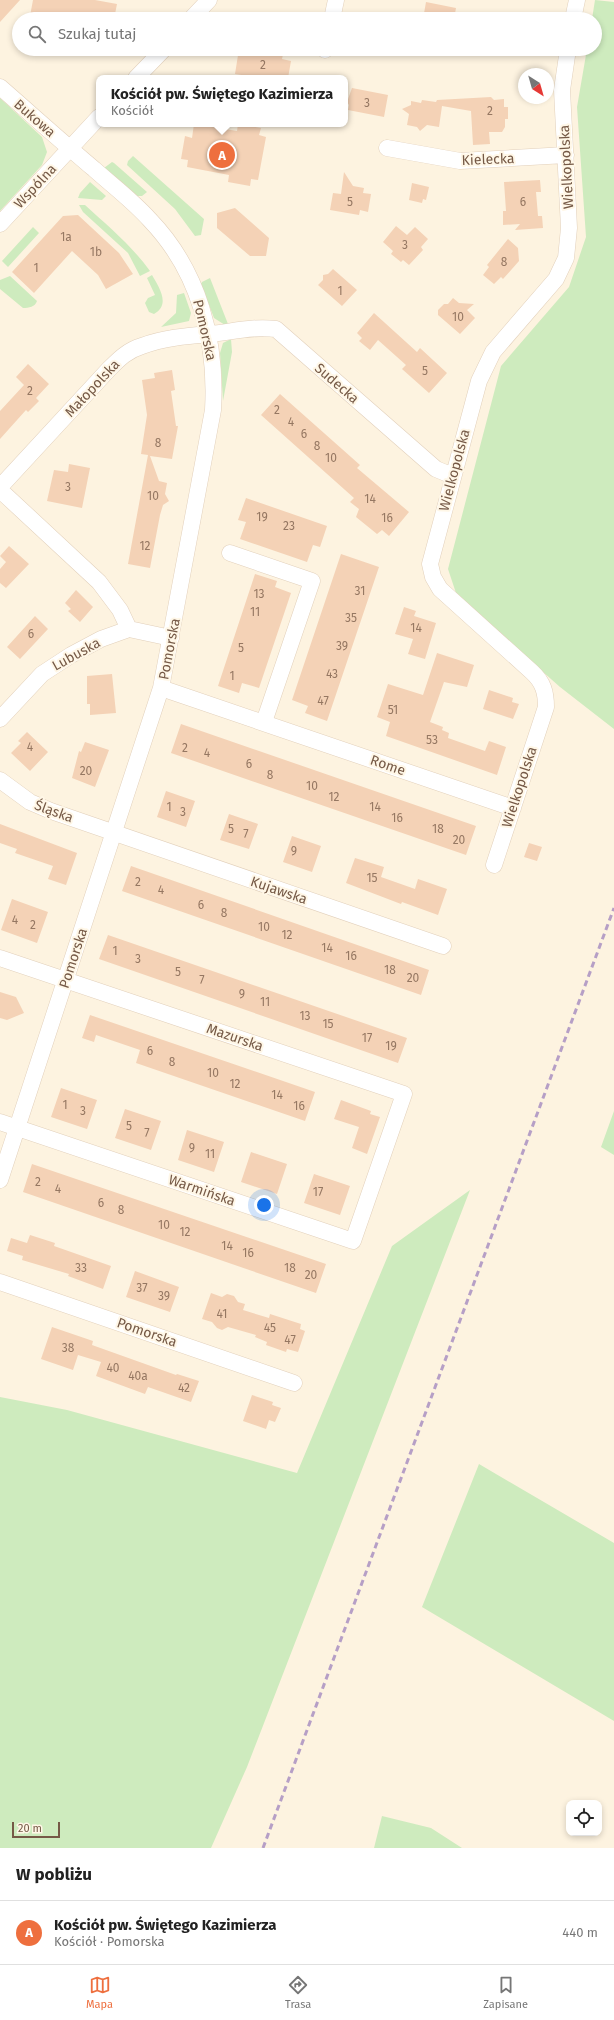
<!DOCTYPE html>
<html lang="pl">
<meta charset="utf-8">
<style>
body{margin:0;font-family:"Fira Sans",sans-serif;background:#f6f6f6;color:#222}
.controls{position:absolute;right:12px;bottom:12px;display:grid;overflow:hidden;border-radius:8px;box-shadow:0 2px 6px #0003}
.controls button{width:36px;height:36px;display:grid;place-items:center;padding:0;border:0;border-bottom:1px solid #e0e0e0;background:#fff;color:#222;font:20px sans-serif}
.compass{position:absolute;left:518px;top:68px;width:36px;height:36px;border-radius:50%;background:#fff;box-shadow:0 2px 6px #0003;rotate:143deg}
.scale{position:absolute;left:12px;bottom:10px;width:48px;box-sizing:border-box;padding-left:4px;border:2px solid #755946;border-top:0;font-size:11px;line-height:14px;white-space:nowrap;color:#755946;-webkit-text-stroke:3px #fff7e7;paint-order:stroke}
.you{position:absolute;left:264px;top:1205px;width:14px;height:14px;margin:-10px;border:3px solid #fff;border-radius:50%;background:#1a73e8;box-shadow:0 0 0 6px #1a73e833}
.badge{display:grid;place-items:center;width:26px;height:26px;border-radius:50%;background:#ee6f3e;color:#fff;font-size:13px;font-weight:700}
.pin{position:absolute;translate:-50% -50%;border:2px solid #fff;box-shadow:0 1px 4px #0006}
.popup{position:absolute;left:96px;top:75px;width:252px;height:52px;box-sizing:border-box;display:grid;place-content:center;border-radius:8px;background:#fff;filter:drop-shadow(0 1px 3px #0005);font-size:13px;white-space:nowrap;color:#767676}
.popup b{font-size:15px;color:#222}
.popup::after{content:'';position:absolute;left:50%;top:100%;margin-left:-8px;border:8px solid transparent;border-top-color:#fff}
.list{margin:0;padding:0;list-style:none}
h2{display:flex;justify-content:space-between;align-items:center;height:52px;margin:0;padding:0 16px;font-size:17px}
h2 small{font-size:13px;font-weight:400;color:#767676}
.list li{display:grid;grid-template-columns:26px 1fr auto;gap:12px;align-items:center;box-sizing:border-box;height:64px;padding:0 16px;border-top:1px solid #e0e0e0}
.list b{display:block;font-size:15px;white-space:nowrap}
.list p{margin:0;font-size:13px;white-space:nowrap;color:#767676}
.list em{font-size:13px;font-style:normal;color:#767676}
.icon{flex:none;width:22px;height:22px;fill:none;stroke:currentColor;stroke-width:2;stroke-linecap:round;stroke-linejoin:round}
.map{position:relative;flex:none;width:614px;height:1848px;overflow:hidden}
.search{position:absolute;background:#fff;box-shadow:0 2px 6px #0003;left:12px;right:12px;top:12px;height:44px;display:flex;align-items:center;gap:10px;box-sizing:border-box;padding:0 14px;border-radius:22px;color:#767676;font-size:15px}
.sheet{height:116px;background:#fff}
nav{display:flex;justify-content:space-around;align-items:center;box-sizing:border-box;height:56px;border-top:1px solid #e0e0e0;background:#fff;font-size:11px;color:#767676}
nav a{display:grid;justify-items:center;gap:2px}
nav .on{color:#ee6f3e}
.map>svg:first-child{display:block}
.green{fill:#ceebbe}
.building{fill:#f4d2b6}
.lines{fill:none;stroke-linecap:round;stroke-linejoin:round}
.minor-casing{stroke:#e2d0bb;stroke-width:17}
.minor{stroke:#fff;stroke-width:16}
.rail{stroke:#b69fc6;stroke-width:3;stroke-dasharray:6 4;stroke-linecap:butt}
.labels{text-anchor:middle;stroke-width:4;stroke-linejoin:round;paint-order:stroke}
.number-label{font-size:12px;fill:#957762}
.street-label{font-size:14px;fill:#755946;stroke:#fff7e7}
</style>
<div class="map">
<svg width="614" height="1848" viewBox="0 0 614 1848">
<rect width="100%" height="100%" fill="#fdf3e0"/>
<path class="green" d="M595 0 614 2V729L560 687 457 596 448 569 501 366 569 287 586 237 577 107 587 49H595V19H592Z
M0 98 42 137 47 152 42 165 0 211Z
M133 156 204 219 201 235 195 236 175 209 127 165 128 161Z
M112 162 114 163 147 192 142 196H135L104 168Z
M90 182 106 196 102 200 78 198 80 193Z
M79 205H85C108 226 132 246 150 271L140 276 128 253 83 212Z
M33 227 39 233 8 267 2 261Z
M152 275C159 287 171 305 154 314L149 312 145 303 148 298 155 295 147 278Z
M10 276 37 301C35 307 29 308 23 308L0 289V280Z
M210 278 228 324 225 325 214 318 201 284 202 282Z
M184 293 191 313 189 321 161 327 176 313 177 295Z
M231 339 232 352 223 401 220 353 223 343Z
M614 1111V1155L601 1147Z
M470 1190 247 1767 211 1848H0V1397L67 1410 297 1473 392 1246Z
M479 1464 614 1543V1721L422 1607Z
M382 1816 431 1828 462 1848H374Z"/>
<path class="building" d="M0 0H20L0 22Z
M33 0H95L117 4 114 19H45L30 16Z
M426 2 456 8 454 19H423Z
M239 49 284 50 282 59 291 61 288 78H260L235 74Z
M352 88 388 95 384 117 348 110 349 105 347 102Z
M491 97 494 100 504 99V107H508V119H505V127L502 132H489L490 144 473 145 471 111 442 106 439 127 427 125 420 131 417 127 407 125 409 114 402 109 411 105V101L421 103 422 100 436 102 437 100Z
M194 124 237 131 238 124 261 128 259 135 266 137 258 180 251 179 250 186 228 182 229 175 187 167 188 160 181 159 185 136 192 138Z
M344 172 353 186 364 188 363 193 371 194 368 212 360 210 359 215 330 210 333 193 341 194Z
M540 180 541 192H536L538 216H542L543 228 515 230 520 224 503 225V211H506L504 182Z
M412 183 429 187 426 200 423 199 422 203 409 200Z
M235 208 269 238 266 256H250L217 228V213Z
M78 215 119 253 133 274 106 289 98 275 72 251 34 293 12 272 63 216Z
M396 226 407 235 415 227 428 239 421 247 423 250 409 265 403 260 401 262 391 254 393 251 383 242Z
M508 239 518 248 519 261 503 279 501 277 494 284 483 275 489 267 487 265Z
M333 269 357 290 342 306 318 285 323 280V275L328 274Z
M453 298 459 303 474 304 467 310 475 318 460 334 438 315V310L444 304H448Z
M374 313 417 352 420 348 447 373 429 393 402 369 406 365 378 340 370 350 359 341 362 338 357 333Z
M28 364 49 384 36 398 39 401 28 412 26 410 0 439V411L24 385 16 377Z
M172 370 175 390 171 391 176 426H178L172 459 150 456 159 481 167 483 165 494 169 501 163 505 160 515 150 568 128 564 148 455 141 454 147 415 142 380 155 378 154 373Z
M280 394 360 465 357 468 409 512 389 536 382 530 377 534 356 517 359 509 350 502 354 498 261 415Z
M69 464 90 468 82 508 47 501 54 470 68 472Z
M246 498 327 526 320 547 313 545 307 562 240 539 246 522 238 520Z
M9 546 29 564 6 588 0 583V569L6 562 0 556Z
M341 554 379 567 327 721 305 713 308 706 292 700Z
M255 574 277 581 275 587 291 593 259 688 242 683 239 693 218 686Z
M76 590 93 607 80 622 68 611 71 609 65 603Z
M404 607 416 611 414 616 436 623 425 659 408 654 413 639 395 634Z
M35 616 48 629 20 659 7 647Z
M437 653 474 665 467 687 444 682 430 722 443 727 442 730 449 733 448 738 485 751 489 741 506 747 497 775 386 736 390 722 377 717 388 684 423 695Z
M112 674 116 713 90 715V704H87V676Z
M489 690 513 698 512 702 519 704 513 719 483 709Z
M181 724 476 826 466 855 171 753Z
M27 732 48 752 30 771 11 753 21 743 18 741Z
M85 742 109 750 95 787 72 778 79 751 81 752Z
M166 791 195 801 186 827 157 817Z
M229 814 258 824 249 849 220 840Z
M0 824 77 853 66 885 48 879 53 866 15 853 17 849 0 843Z
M292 836 321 846 312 872 283 862Z
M529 843 542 847 537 861 524 857Z
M355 858 384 867 381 877 415 889 418 879 447 889 438 915 402 902 401 904 346 883Z
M131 866 429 970 421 995 122 891Z
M12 899 48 912 37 943 1 930Z
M108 935 407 1038 398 1063 99 959Z
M0 992 16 997 24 1013 7 1020 0 1018Z
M90 1015 315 1092 305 1121 136 1063 140 1050 96 1035 94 1042 82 1038Z
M61 1088 97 1100 87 1129 51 1117Z
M341 1100 371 1111 370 1114 380 1117 367 1154 352 1148 359 1127 334 1119Z
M125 1109 161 1121 151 1150 115 1138Z
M187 1130 224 1142 214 1172 178 1160Z
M251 1152 287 1164 277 1194 241 1182Z
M32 1164 326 1264 316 1293 23 1192Z
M314 1174 350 1186 340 1215 304 1203Z
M30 1235 55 1243 54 1246 111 1266 103 1289 68 1276 69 1274 22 1260 23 1256 7 1251 11 1238 27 1243Z
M135 1271 179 1287 170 1312 126 1297Z
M211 1293 222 1297 227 1294 234 1296 238 1302 245 1304 243 1310 269 1318 270 1314 301 1324 300 1329 305 1331 298 1352 287 1349 286 1352 266 1345 267 1342 255 1337 256 1335 228 1327 222 1330 217 1328 212 1322 202 1319Z
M52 1327 93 1341 92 1345 176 1375 177 1374 199 1381 191 1402 148 1387 145 1394 96 1376 101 1362 78 1355 73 1370 41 1359Z
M252 1395 273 1402 272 1405 281 1408 275 1422 269 1420 266 1429 243 1421Z"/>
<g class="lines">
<g class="minor-casing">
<path id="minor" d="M191 19 209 0
M332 19 336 0
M573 19 577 0
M325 50V49
M136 78 164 49
M0 87C31 114 62 142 94 169 113 186 133 201 150 220 199 271 217 340 213 410L161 688 0 1180
M387 148 460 161 566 155
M0 224 99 117
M0 487 109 369C119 359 128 350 142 346 163 338 186 336 209 334 232 332 253 326 276 329L436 469 453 476
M0 490 99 582 120 610 129 629
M230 553 312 581 264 722
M161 688 513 808
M0 719 42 674 71 655 101 639 129 629 171 638
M0 780 30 802 51 811 443 946
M494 865 546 707C546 692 543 682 532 672L440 589 433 577 430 564 479 381 493 352 556 279 566 258 569 228 562 90 568 49
M0 958 404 1094 353 1241 0 1122
M0 1282 294 1383"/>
</g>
<use href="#minor" class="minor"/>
<path class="rail" d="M263 1848 614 908"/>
</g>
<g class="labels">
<g class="number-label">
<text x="263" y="69">2</text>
<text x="367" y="107">3</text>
<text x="490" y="115">2</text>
<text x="350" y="206">5</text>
<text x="523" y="206">6</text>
<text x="66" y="241">1a</text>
<text x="405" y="249">3</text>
<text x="96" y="256">1b</text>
<text x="504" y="266">8</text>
<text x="36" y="272">1</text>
<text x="340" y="295">1</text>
<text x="458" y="321">10</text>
<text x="425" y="375">5</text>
<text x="30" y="395">2</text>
<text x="277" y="414">2</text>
<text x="291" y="426">4</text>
<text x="304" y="438">6</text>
<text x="158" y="447">8</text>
<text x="317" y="450">8</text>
<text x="331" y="462">10</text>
<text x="68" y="491">3</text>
<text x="153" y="500">10</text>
<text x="370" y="503">14</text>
<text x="262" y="521">19</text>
<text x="387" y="522">16</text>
<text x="289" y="530">23</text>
<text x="145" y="550">12</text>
<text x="360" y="595">31</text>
<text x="259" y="598">13</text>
<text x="255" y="616">11</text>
<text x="351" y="622">35</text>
<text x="416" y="632">14</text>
<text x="31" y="638">6</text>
<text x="342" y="650">39</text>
<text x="241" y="652">5</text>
<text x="332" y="678">43</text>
<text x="232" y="680">1</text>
<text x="323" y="705">47</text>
<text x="393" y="714">51</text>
<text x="432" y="744">53</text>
<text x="30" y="751">4</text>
<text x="185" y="752">2</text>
<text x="207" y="757">4</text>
<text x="249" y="768">6</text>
<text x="86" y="775">20</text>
<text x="270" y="779">8</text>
<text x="312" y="790">10</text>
<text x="334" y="801">12</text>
<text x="169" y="811">1</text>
<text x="375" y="811">14</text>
<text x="183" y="816">3</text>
<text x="397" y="822">16</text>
<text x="231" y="833">5</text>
<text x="438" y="833">18</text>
<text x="246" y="838">7</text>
<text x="459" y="844">20</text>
<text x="294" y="855">9</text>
<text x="372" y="882">15</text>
<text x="138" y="886">2</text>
<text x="161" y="894">4</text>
<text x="201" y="909">6</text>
<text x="224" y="917">8</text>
<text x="15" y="924">4</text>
<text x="33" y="929">2</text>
<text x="264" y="931">10</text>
<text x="287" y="939">12</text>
<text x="327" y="952">14</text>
<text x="115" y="955">1</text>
<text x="351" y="960">16</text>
<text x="138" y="963">3</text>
<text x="390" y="974">18</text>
<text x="178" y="976">5</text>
<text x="413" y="982">20</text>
<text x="202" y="984">7</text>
<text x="242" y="998">9</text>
<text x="265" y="1006">11</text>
<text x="305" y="1020">13</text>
<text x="328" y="1028">15</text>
<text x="367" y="1042">17</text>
<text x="391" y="1050">19</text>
<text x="150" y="1055">6</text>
<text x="172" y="1066">8</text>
<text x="213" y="1077">10</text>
<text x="235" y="1088">12</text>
<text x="277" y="1099">14</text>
<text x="65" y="1109">1</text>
<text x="299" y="1110">16</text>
<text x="83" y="1115">3</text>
<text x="129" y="1130">5</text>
<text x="147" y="1137">7</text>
<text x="192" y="1152">9</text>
<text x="210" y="1158">11</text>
<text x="38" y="1186">2</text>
<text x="58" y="1193">4</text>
<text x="318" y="1196">17</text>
<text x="101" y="1207">6</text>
<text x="121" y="1214">8</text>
<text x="164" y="1229">10</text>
<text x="185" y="1236">12</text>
<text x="227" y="1250">14</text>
<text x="248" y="1257">16</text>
<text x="81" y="1272">33</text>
<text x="290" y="1272">18</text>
<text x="311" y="1279">20</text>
<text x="142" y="1292">37</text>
<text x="164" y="1300">39</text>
<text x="222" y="1318">41</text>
<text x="270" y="1332">45</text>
<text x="290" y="1344">47</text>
<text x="68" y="1352">38</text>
<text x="113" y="1372">40</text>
<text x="138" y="1380">40a</text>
<text x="184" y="1392">42</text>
</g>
<g class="street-label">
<text transform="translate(35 118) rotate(41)" y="5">Bukowa</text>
<text transform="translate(488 159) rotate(-2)" y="5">Kielecka</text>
<text transform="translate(566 167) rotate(-93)" y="5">Wielkopolska</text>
<text transform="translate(35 186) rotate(-47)" y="5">Wspólna</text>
<text transform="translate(205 330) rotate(77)" y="5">Pomorska</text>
<text transform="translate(337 383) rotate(41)" y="5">Sudecka</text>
<text transform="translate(92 388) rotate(-47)" y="5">Małopolska</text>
<text transform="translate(454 470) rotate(-75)" y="5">Wielkopolska</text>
<text transform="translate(169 649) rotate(-79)" y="5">Pomorska</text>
<text transform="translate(76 654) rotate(-29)" y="5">Lubuska</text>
<text transform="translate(388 765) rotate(19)" y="5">Rome</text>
<text transform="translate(519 787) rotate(-72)" y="5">Wielkopolska</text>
<text transform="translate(54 811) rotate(20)" y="5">Śląska</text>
<text transform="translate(279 890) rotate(19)" y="5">Kujawska</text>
<text transform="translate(73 958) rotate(-72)" y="5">Pomorska</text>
<text transform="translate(235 1037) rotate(19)" y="5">Mazurska</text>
<text transform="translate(202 1190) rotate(19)" y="5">Warmińska</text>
<text transform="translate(147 1332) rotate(19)" y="5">Pomorska</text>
</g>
</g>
</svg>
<div class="controls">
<button><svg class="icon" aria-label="locate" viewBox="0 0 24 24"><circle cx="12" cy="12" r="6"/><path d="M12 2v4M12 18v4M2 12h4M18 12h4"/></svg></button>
</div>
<svg class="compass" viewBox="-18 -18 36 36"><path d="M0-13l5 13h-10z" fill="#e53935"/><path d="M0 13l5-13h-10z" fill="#767676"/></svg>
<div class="scale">20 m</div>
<div class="you"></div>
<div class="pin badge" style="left:222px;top:155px">A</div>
<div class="popup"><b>Kościół pw. Świętego Kazimierza</b>Kościół</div>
<div class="search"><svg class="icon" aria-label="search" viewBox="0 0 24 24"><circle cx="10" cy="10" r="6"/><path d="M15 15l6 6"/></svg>Szukaj tutaj</div>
</div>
<section class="sheet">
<h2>W pobliżu<small></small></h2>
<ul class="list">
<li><span class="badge">A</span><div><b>Kościół pw. Świętego Kazimierza</b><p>Kościół · Pomorska</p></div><em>440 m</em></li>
</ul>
</section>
<nav>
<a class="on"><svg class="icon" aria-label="map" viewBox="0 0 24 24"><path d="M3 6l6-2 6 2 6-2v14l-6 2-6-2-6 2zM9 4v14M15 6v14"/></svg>Mapa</a>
<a><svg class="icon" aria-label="directions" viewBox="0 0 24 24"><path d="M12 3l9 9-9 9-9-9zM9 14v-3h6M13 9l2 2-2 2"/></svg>Trasa</a>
<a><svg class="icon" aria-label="saved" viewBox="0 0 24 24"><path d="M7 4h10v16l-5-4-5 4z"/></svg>Zapisane</a>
</nav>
